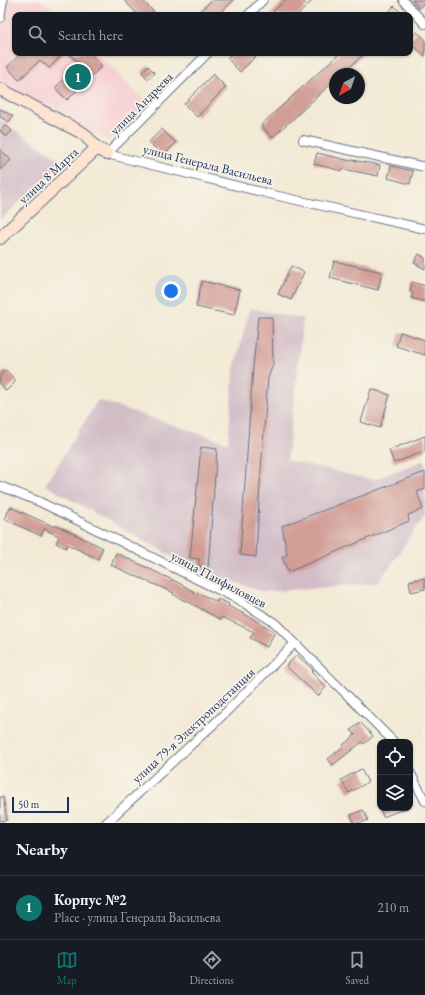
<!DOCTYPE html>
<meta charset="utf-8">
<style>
body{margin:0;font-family:"EB Garamond",serif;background:#20242c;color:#f1f3f6}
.controls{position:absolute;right:12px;bottom:12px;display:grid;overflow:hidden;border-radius:8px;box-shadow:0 1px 3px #0004}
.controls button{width:36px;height:36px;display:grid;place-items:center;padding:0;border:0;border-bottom:1px solid #363941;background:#171b24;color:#f1f3f6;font:20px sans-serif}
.compass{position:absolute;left:329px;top:68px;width:36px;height:36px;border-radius:50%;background:#171b24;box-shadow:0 1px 3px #0004;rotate:220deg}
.scale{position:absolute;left:12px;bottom:10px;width:57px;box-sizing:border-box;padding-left:4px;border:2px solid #1b2f5e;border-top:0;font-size:11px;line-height:14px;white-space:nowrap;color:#1b2f5e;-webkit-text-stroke:3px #f7f3e8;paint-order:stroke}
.you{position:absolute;left:171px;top:291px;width:14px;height:14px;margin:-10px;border:3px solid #fff;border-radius:50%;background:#1a73e8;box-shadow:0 0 0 6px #1a73e833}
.badge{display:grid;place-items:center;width:26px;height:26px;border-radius:50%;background:#0f766e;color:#fff;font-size:13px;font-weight:700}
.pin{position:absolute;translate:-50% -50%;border:2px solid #fff;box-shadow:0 1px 4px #0006}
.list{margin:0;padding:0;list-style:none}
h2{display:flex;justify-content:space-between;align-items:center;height:52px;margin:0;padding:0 16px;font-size:17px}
h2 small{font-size:13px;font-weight:400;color:#9ea1a6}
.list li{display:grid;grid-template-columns:26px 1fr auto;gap:12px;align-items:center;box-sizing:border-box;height:64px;padding:0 16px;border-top:1px solid #363941}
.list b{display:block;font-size:15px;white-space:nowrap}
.list p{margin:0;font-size:13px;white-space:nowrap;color:#9ea1a6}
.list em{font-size:13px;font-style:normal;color:#9ea1a6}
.icon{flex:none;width:22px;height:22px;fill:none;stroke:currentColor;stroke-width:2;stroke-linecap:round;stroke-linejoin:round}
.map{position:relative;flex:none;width:425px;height:823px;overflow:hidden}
.search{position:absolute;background:#171b24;box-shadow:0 1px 3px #0004;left:12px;right:12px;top:12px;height:44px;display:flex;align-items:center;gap:10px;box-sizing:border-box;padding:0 14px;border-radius:8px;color:#9ea1a6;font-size:15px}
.sheet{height:116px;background:#171b24}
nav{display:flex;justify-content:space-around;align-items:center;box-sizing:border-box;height:56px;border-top:1px solid #363941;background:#171b24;font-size:11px;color:#9ea1a6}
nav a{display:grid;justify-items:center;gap:2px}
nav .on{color:#0f766e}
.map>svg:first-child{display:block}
.built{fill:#f7cfd3}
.industrial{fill:#d2bdc7}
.building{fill:#d19d95}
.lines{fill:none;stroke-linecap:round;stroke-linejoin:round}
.minor-casing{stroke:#677088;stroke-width:10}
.secondary-casing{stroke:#677088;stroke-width:14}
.minor{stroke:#fff;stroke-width:8}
.secondary{stroke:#fde4d1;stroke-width:12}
.labels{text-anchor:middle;stroke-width:3.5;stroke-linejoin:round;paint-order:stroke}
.street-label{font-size:13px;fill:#1b2f5e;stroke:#f7f3e8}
</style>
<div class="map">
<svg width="425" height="823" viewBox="0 0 425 823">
<rect width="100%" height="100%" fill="#f7f3e8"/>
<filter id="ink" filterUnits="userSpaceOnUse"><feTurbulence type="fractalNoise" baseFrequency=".025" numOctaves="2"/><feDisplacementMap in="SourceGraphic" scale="8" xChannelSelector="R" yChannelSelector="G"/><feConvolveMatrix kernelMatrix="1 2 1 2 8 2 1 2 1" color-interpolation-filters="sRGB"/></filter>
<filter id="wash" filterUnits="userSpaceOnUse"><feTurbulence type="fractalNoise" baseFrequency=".012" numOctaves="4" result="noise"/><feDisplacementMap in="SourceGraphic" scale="16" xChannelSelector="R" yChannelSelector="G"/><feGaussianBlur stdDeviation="0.9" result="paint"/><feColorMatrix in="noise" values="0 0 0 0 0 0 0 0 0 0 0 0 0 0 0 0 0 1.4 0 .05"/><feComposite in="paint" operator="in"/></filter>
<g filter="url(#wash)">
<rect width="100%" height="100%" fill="#f3ead5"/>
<path class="built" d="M5 0H38L56 10 60 15H15V53H97L147 104 109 141 25 99 0 80V30Z"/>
<path class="industrial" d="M0 120 63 162 0 220Z
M250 308 303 319 287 460 373 480 425 460V516L378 583 264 592 194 569 45 485 98 400 228 443 234 369Z"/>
<g id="blocks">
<path class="building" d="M124 0H142L157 15H138Z
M212 0H234L218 15H196Z
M285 0H313L298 15H270Z
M412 0H425V2L419 8Z
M394 6 404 15H386Z
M417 32 425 39V56L410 43V40Z
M22 53H64L49 68 40 60 19 80 7 67Z
M68 53H90L102 66 67 100 55 88 79 63Z
M232 53H259L240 72 227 58Z
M340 53H365L342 74H335V80L272 138 261 125Z
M148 66 155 73 148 79 142 72Z
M213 74 226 87 197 117 184 104Z
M0 109 13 116 9 122 0 117Z
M6 125 12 131 6 137 0 131Z
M162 129 176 143 163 156 149 142Z
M0 149 11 160 0 170Z
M317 153 351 161 352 160 380 165 378 176 343 169 342 171 314 164Z
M391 166 413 171 410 184 388 178Z
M419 254 425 258V269L414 263Z
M334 261 382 272 378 290 330 278Z
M291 266 304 272 291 300 278 294Z
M202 281 240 290 234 315 196 307Z
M412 282 425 286V302L411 298 413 292 410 291Z
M258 317H272L273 364 268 378 260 483 256 557 240 555 253 367Z
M400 332 425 340V355L396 346Z
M6 370 16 381 6 391 0 384V375Z
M371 389 390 395 380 428 361 422Z
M425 436V451L394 463 389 450Z
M201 447 217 449 208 568 199 566V559L190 558Z
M425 472V489L417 492 423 509 408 515 409 521 288 572 282 557 287 555 282 526Z
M10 507 55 527 56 525 103 548 98 559 67 544 66 548 56 543 59 536 44 529 41 536 5 519Z
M116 553 179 583 196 593 197 592 217 602 218 599 229 604 228 606 252 618 275 632 267 647 250 638 254 632 222 617 221 620 185 600V601L173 594 174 593 111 565Z
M425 578V589L411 592 409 581Z
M297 655 313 670 311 672 326 687 318 696 286 666Z
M360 722 373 736 364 744 362 742 333 765 328 759 344 746 343 745 355 735 351 730Z
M361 769 368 782 349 793 341 780Z
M0 797H3L7 820 0 821Z
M380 808H406L383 817Z
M363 810 368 820 361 823H354L351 815Z"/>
</g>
</g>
<g filter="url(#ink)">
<use href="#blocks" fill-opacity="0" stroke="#677088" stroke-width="1"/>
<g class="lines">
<g class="minor-casing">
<path id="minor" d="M403 0 425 24
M248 15 263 0
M0 18 3 0
M303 140 425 167
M107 154 274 195 425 229
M107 154 208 53
M0 486 40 502 239 600 275 623 394 742
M410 772 425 801
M106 823 217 721 295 643"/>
</g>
<g class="secondary-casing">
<path id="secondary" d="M0 89 84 134 97 148 107 154
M0 238 97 148"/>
</g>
<use href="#minor" class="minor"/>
<use href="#secondary" class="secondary"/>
</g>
</g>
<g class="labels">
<g class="street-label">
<text transform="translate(141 103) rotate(-45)" y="5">улица Андреева</text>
<text transform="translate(208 164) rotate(14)" y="5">улица Генерала Васильева</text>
<text transform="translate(48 175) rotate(-43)" y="5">улица 8 Марта</text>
<text transform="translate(219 579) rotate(28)" y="5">улица Панфиловцев</text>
<text transform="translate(193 725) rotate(-43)" y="5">улица 79-я Электроподстанция</text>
</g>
</g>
</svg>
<div class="controls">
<button><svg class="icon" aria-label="locate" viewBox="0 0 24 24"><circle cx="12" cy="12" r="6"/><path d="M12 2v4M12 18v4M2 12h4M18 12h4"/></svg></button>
<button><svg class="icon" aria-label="layers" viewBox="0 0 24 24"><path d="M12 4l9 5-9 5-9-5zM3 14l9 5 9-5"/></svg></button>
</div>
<svg class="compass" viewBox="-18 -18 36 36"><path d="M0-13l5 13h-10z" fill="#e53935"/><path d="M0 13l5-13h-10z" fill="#9ea1a6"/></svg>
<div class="scale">50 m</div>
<div class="you"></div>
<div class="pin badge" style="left:78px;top:77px">1</div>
<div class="search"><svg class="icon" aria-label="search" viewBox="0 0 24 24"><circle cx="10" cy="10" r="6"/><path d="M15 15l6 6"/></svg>Search here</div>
</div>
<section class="sheet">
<h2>Nearby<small></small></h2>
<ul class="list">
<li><span class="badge">1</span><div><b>Корпус №2</b><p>Place · улица Генерала Васильева</p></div><em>210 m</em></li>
</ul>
</section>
<nav>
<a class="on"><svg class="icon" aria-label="map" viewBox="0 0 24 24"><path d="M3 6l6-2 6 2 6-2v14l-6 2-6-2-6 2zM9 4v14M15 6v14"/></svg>Map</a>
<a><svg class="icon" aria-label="directions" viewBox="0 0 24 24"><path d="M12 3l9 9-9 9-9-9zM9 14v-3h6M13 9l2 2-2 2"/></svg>Directions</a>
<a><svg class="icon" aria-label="saved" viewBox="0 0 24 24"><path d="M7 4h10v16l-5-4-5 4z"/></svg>Saved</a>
</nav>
